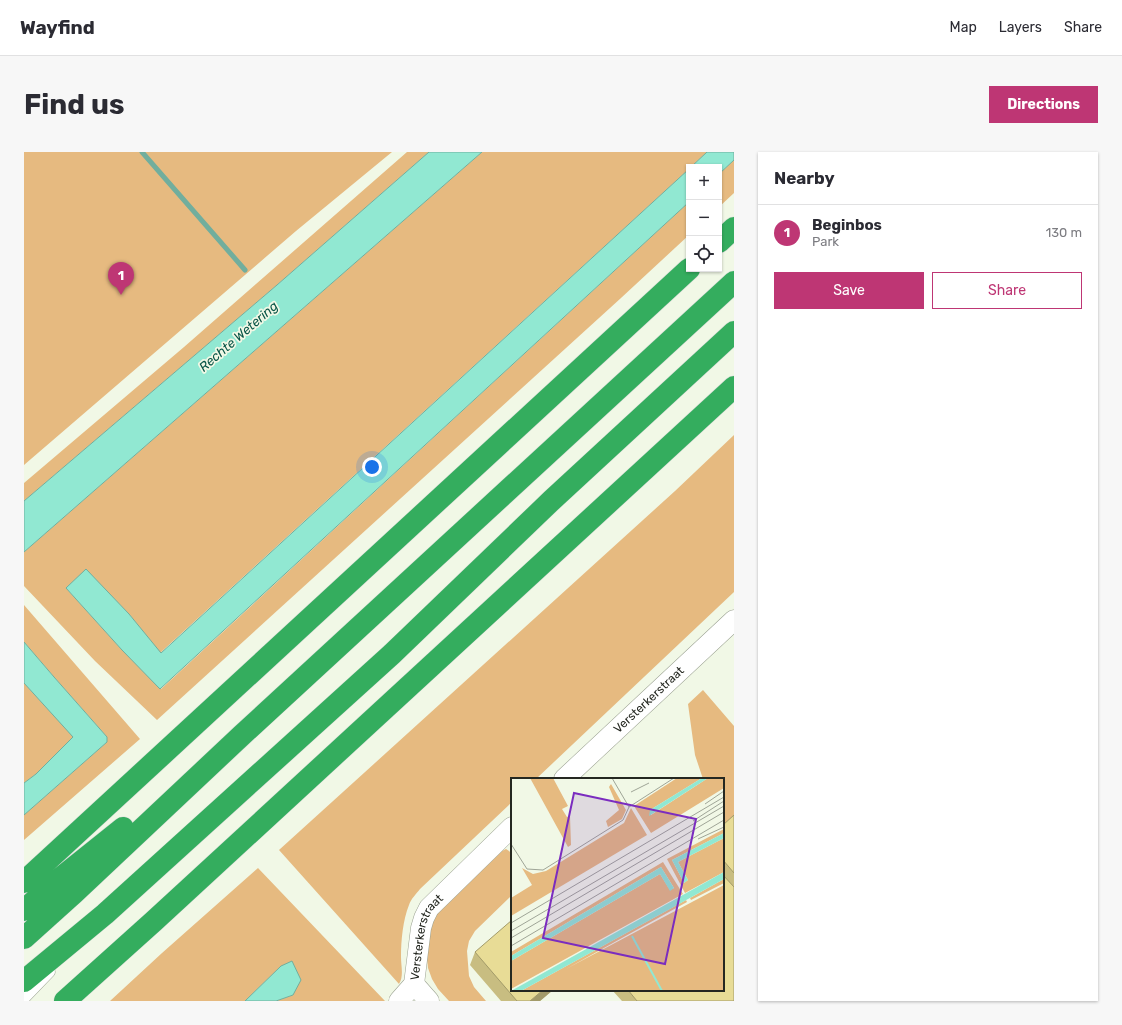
<!DOCTYPE html>
<meta charset="utf-8">
<style>
body{margin:0;font-family:Rubik,sans-serif;background:#f7f7f7;color:#2b2b33}
.controls{position:absolute;right:12px;top:12px;display:grid;overflow:hidden;border-radius:0px;box-shadow:0 1px 3px #0004}
.controls button{width:36px;height:36px;display:grid;place-items:center;padding:0;border:0;border-bottom:1px solid #e1e1e2;background:#fff;color:#2b2b33;font:20px sans-serif}
.you{position:absolute;left:348px;top:315px;width:14px;height:14px;margin:-10px;border:3px solid #fff;border-radius:50%;background:#1a73e8;box-shadow:0 0 0 6px #1a73e833}
.badge{display:grid;place-items:center;width:26px;height:26px;border-radius:50%;background:#be3674;color:#fff;font-size:13px;font-weight:700}
.pin{position:absolute;translate:-50% -33px;filter:drop-shadow(0 1px 2px #0008)}
.pin::after{content:'';position:absolute;top:21px;width:14px;height:12px;background:inherit;clip-path:polygon(0 0,100% 0,50% 100%)}
.list{margin:0;padding:0;list-style:none}
h2{display:flex;justify-content:space-between;align-items:center;height:52px;margin:0;padding:0 16px;font-size:17px}
h2 small{font-size:13px;font-weight:400;color:#7c7c81}
.list li{display:grid;grid-template-columns:26px 1fr auto;gap:12px;align-items:center;box-sizing:border-box;height:56px;padding:0 16px;border-top:1px solid #e1e1e2}
.list b{display:block;font-size:15px;white-space:nowrap}
.list p{margin:0;font-size:13px;white-space:nowrap;color:#7c7c81}
.list em{font-size:13px;font-style:normal;color:#7c7c81}
.actions{display:flex;gap:8px;padding:12px 16px}
.actions a{flex:1;padding:9px 0;border:1px solid #be3674;border-radius:0px;text-align:center;font-size:14px;color:#be3674}
.actions .main{background:#be3674;color:#fff}
.icon{flex:none;width:22px;height:22px;fill:none;stroke:currentColor;stroke-width:2;stroke-linecap:round;stroke-linejoin:round}
.map{position:relative;flex:none;width:710px;height:849px;overflow:hidden;border-radius:0px}
header{display:flex;align-items:center;gap:24px;box-sizing:border-box;height:56px;padding:0 20px;background:#fff;border-bottom:1px solid #e1e1e2}
header strong{font-size:19px}
nav{display:flex;gap:22px;margin-inline-start:auto;font-size:14px}
.intro{display:flex;align-items:center;justify-content:space-between;box-sizing:border-box;height:96px;padding:0 24px}
h1{margin:0;font-size:28px}
.button{padding:10px 18px;border-radius:0px;background:#be3674;color:#fff;font-size:14px;font-weight:700}
main{display:flex;gap:24px;padding:0 24px}
aside{flex:1;background:#fff;border-radius:0px;box-shadow:0 1px 3px #0004}
.map>svg:first-child{display:block}
.green{fill:#e6ba80}
.water{fill:#91e8d2;stroke:#71ae9d}
.lines{fill:none;stroke-linecap:round;stroke-linejoin:round}
.stream{stroke:#71ae9d;stroke-width:5}
.lane-casing{stroke:#9aa191;stroke-width:11}
.street-casing{stroke:#9aa191;stroke-width:21}
.highway-casing{stroke:#dcdddb;stroke-width:23}
.lane{stroke:#fff;stroke-width:10}
.street{stroke:#fff;stroke-width:20}
.highway{stroke:#34ad5e;stroke-width:22}
.wall{fill:#c8bd81}
.shaded-wall{fill:#a29a69}
.building{fill:#e8dc96;stroke:#a29a69}
.labels{text-anchor:middle;stroke-width:3.5;stroke-linejoin:round;paint-order:stroke}
.street-label{font-size:12px;fill:#252821;stroke:#f1f8e6}
.water-label{font-size:13px;font-style:italic;fill:#085547;stroke:#f1f8e6}
.inset-river{fill:none;stroke:#91e8d2;stroke-width:2}
.inset-road{fill:none;stroke:#9fa597;stroke-width:1}
.view{fill:#7b2cbf;fill-opacity:0.15;stroke:#7b2cbf;stroke-width:2}
.inset-edge{fill:none;stroke:#252821;stroke-width:2}
</style>
<header>
<strong>Wayfind</strong>
<nav><a>Map</a><a>Layers</a><a>Share</a></nav>
</header>
<div class="intro"><h1>Find us</h1><a class="button">Directions</a></div>
<main>
<div class="map">
<svg width="710" height="849" viewBox="0 0 710 849">
<rect width="100%" height="100%" fill="#f1f8e6"/>
<path class="green" d="M0 0H368L272 79 0 313Z
M383 0H405L253 133 0 349V331L160 195Z
M458 0H683L667 15H665V17L136 501 105 462 62 418 42 436 98 498 137 537 665 50V83L597 146 133 568 71 509 0 434V400Z
M710 8V41L695 55V22Z
M710 283V440L512 627H488V650L396 737C392 742 387 747 385 753 379 768 377 788 377 805 377 814 380 824 375 832L255 698 651 339Z
M0 453 116 587 0 688V663L83 590V585L30 525 0 490Z
M0 531 50 585 12 622 0 631Z
M679 538 710 574V714L699 696V627H679L671 603 664 552Z
M482 697 485 699 488 702V743L451 779 445 789 443 799 445 824 450 835 462 849H425L414 837 408 827 404 816 402 798 405 775 414 760 478 699Z
M234 716 361 849H252L269 843 257 814 221 849H86L138 801Z"/>
<path class="water" d="M405 0H458L0 400V349L253 133Z
M683 0H710V8L695 22V15H667Z
M665 17V50L136 537 98 498 42 436 62 417 105 462 137 501Z
M0 490 30 525 83 585V590L0 663V631L12 622 49 585 0 531Z
M268 809 277 828 269 843 252 849H221L257 814Z"/>
<g class="lines">
<path class="stream" d="M118 0 221 118"/>
<g class="lane-casing">
<path id="lane" d="M0 847 26 820"/>
</g>
<g class="street-casing">
<g id="street">
<path id="s1" d="M540 627 710 468"/>
<path d="M390 832 405 849"/>
<path id="s2" d="M375 849 390 832 397 776 400 766 405 756 488 675"/>
</g>
</g>
<g class="highway-casing">
<path id="highway" d="M695 90 710 76
M0 730 665 117
M0 758 39 724 99 676
M0 786 50 741 218 583 710 130
M0 829 81 762 368 502 528 348 710 180
M41 849 130 769 710 235"/>
</g>
<use href="#lane" class="lane"/>
<use href="#street" class="street"/>
<use href="#highway" class="highway"/>
</g>
<path class="wall" d="M710 663V849H598L588 838H699V673Z
M451 800 529 838 516 849H477L446 813Z"/>
<path class="shaded-wall" d="M519 838H529L516 849H506Z"/>
<path class="building" d="M710 663V721L699 708V673Z
M699 723 710 735V849H613L604 838H699Z
M488 768V838H519L506 849H493L451 800Z"/>
<g class="labels">
<g class="street-label">
<text dy="4" stroke="none"><textPath href="#s1" startOffset="116">Versterkerstraat</textPath></text>
<text dy="4" stroke="none"><textPath href="#s2" startOffset="72">Versterkerstraat</textPath></text>
</g>
<g class="water-label">
<text transform="translate(214 184) rotate(-41)" y="5">Rechte Wetering</text>
</g>
</g>
<g transform="translate(487 626)">
<rect width="213" height="213" fill="#f1f8e6"/>
<path d="M19 0H42L57 28 51 31 56 39 59 38 60 67 57 69ZM166 0H191L139 32 140 37 197 0H213V10L140 55 123 28ZM100 6 115 32 111 41 97 49 95 43 108 32 98 9ZM120 30 136 57 0 138V120L21 107 11 90 22 96 35 93 113 45ZM213 51V55L161 82 173 105 177 102 167 84 213 60V94L174 115 156 81ZM152 84 172 116 0 211V183L149 96 159 112 163 110 150 89 0 178V174ZM213 101V105L180 122 179 120ZM213 107V213H10L175 122 176 124 55 191Z" fill="#e6ba80"/>
<path d="M191 0H197L138 38 139 32ZM213 55V60L167 84 177 102 173 105 161 82ZM150 89 163 110 159 113 149 96 0 183V178ZM213 94V101L168 126 10 213H0Z" fill="#91e8d2"/>
<path class="inset-river" d="M121 158 151 213"/>
<path class="inset-road" d="M101 0 118 29M120 14 138 5M194 26 213 13M182 43 213 23M187 61 213 49M0 66 16 91 32 92 112 42 118 29 163 0M0 145 213 19M0 153 213 28M0 160 213 34M0 168 213 42"/>
<path class="view" d="M63 15 185 41 154 186 32 160Z"/>
<rect width="213" height="213" class="inset-edge"/>
</g>
</svg>
<div class="controls">
<button>+</button>
<button>−</button>
<button><svg class="icon" aria-label="locate" viewBox="0 0 24 24"><circle cx="12" cy="12" r="6"/><path d="M12 2v4M12 18v4M2 12h4M18 12h4"/></svg></button>
</div>
<div class="you"></div>
<div class="pin badge" style="left:97px;top:143px">1</div>
</div>
<aside>
<h2>Nearby<small></small></h2>
<ul class="list">
<li><span class="badge">1</span><div><b>Beginbos</b><p>Park</p></div><em>130 m</em></li>
</ul>
<div class="actions"><a class="main">Save</a><a>Share</a></div>
</aside>
</main>
